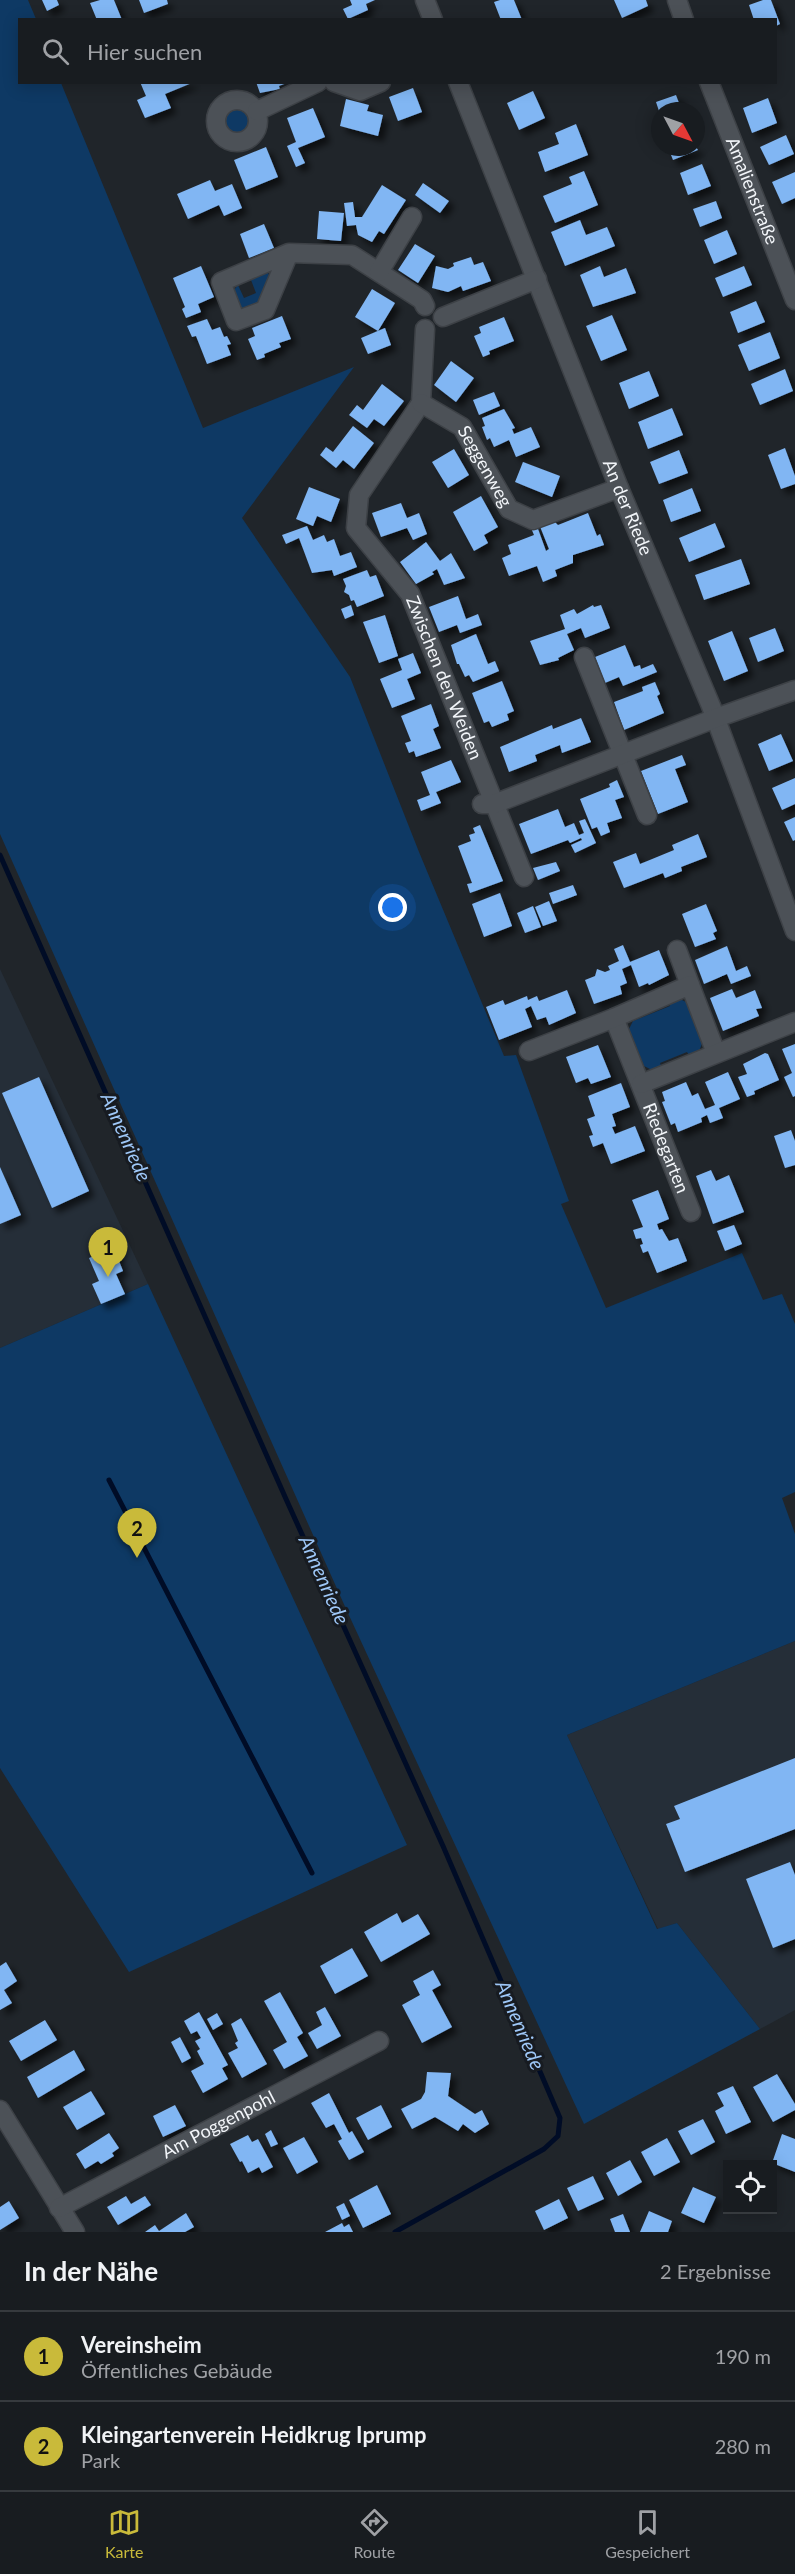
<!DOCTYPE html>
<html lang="de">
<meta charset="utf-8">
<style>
body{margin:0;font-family:Lato,sans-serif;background:#25292d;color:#f1f3f6}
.controls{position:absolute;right:18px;bottom:18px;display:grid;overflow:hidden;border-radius:0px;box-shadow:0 3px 15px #0003}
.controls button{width:54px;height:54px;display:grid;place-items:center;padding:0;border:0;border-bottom:2px solid #363a3e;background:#181c20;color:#f1f3f6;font:30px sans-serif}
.compass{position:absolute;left:651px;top:102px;width:54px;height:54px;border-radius:50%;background:#181c20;box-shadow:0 3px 15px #0003;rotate:131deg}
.you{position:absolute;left:393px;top:908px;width:21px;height:21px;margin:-15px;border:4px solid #fff;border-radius:50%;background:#1a73e8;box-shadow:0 0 0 9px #1a73e833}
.badge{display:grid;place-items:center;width:39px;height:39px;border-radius:50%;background:#c9ba3a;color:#111;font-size:20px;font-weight:700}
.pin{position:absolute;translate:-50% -50px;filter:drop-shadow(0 2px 3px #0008)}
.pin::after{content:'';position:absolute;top:32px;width:21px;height:18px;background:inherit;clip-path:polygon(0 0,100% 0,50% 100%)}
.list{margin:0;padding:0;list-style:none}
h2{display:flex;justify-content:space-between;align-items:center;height:78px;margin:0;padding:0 24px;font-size:26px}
h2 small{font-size:20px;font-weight:400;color:#9fa1a5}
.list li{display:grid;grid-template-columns:39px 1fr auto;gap:18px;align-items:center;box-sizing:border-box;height:90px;padding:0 24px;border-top:2px solid #363a3e}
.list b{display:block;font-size:22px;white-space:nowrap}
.list p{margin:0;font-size:20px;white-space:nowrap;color:#9fa1a5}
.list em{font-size:20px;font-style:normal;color:#9fa1a5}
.icon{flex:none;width:33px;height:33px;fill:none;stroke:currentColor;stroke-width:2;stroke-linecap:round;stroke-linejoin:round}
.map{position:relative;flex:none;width:795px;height:2232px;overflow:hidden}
.search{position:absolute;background:#181c20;box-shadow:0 3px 15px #0003;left:18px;right:18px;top:18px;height:66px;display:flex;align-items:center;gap:15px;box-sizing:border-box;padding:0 21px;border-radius:0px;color:#9fa1a5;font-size:22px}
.sheet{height:258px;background:#181c20}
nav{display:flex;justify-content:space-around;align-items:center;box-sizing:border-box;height:84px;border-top:2px solid #363a3e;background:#181c20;font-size:16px;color:#9fa1a5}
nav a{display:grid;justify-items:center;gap:3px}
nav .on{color:#c9ba3a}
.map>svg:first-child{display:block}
.built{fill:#252e38}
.green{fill:#0e3964}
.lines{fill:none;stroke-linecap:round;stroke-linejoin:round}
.stream{stroke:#000c26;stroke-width:5}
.building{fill:#81b6f3;filter:url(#shadow)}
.minor-casing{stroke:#3d4146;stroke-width:21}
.minor{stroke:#4c5157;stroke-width:18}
.labels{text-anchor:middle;stroke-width:6;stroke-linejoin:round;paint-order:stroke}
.street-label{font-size:18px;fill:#f2f5f9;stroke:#171b21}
.water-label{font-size:20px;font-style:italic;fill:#9ec7f7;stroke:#171b21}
</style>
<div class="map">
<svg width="795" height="2232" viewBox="0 0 795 2232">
<defs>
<filter id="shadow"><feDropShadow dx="5.5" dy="5.5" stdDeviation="3" flood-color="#0009"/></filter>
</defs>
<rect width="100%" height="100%" fill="#20252a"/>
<path class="built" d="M0 969 148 1284 0 1348Z
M795 1641V2010L760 2029 677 1923 658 1929 567 1735Z"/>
<path class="green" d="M0 0H28L36 19 20 20V82L61 83 203 428 354 367 242 518 350 677 419 852 504 1056 516 1055 569 1201 561 1204 606 1308 742 1253 763 1300 782 1294 795 1324V1492L782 1498 795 1534V1641L567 1735 657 1929 677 1923 760 2029 584 2124 347 1611 0 834Z
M225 122a12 12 0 1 1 24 0a12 12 0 1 1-24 0Z
M268 272 270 279 260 303 242 309 234 290 238 285 244 298 256 293 251 280Z
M678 998 688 1003 703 1041 698 1054 690 1057 687 1052 660 1063 662 1068 654 1071 644 1066 629 1029 633 1021 670 1006 669 1002Z
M148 1284 407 1845 129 1972 0 1768V1348Z"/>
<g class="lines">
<path class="stream" d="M0 855 286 1499 443 1846 560 2118 558 2136 544 2149 395 2232
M109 1480 312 1873"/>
</g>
<path class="building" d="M42 0H57L59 5 47 11Z
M100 0H114L122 20H97L90 3Z
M139 0H167L168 4 144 13Z
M350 0H375L366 4 368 10 348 19 343 9 352 5Z
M500 0H514L522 20H501L494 2Z
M614 0H646L648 6 622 18Z
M763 0H771L780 24 776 26V20H754L749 5Z
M140 82H192V83L165 94 171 108 145 118 137 100 146 96Z
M256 82H287V83L279 86 280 89 260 93Z
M413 88 422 112 398 121 389 97Z
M533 91 545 118 519 130 507 103Z
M676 95 682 111H659L656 102Z
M768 98 777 123 752 133 743 108Z
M346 99 369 105 367 111 383 115 378 136 340 126Z
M313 108 325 137 298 148 305 163 296 167 287 146 296 142 287 118Z
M576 124 588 155 545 172 538 152 559 144 555 133Z
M786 135 794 154 769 165 760 147Z
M266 147 278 177 246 190 234 160Z
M668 147H696L698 150 673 160Z
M702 164 711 186 688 195 680 173Z
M584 171 598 205 555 223 543 196 572 184 569 177Z
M795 172V198L782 204 772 182Z
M210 180 215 191 232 184 242 208 224 216 219 205 188 219 177 194Z
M423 183 449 201 440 213 415 195Z
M382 185 406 200 384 234 379 231 372 242 358 235 356 225 347 226 344 203 353 202 355 217H362Z
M716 201 722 218 700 227 693 209Z
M319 211 344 213 341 241 317 239Z
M580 220 586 235 607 227 615 246 565 266 551 232Z
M264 224 274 248 249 258 240 234Z
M727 230 737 254 714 264 704 240Z
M415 244 435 256 418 283 398 270Z
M471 257 474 265 483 262 491 281 463 291 461 286 448 292 432 288 436 266 448 269 454 266 453 263Z
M201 266 214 297 198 304 201 312 186 318 182 309 185 307 173 278Z
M600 266 604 277 626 268 636 293 593 307 580 275Z
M744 266 752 285 723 297 715 278Z
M372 289 395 303 378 331 355 317Z
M756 301 765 322 738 333 730 312Z
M612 315 627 350 601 361 586 326Z
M282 316 291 339 279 343 281 347 264 354 265 357 257 360 248 339 255 336 252 328Z
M504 317 514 341 489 351 490 354 483 357 474 336 481 333 479 327Z
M207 319 212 330 220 327 224 337 227 336 231 344 227 345 231 355 207 364 196 336 192 337 187 326Z
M385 328 391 345 368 354 361 338Z
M770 332 780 358 749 371 738 345Z
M451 361 474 378 456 402 434 385Z
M785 369 793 391 760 405 751 384Z
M649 371 659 396 629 409 619 383Z
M382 384 404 401 384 426 374 419 367 428 349 415 357 405 363 410Z
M494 392 500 406 479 415 473 400Z
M672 408 683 435 648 449 638 422Z
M504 409 515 428 512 429 514 434 531 427 540 447 516 457 509 440 494 447 490 438 487 440 482 427 485 426 482 418Z
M353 426 374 443 354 469 343 460 336 468 320 455 326 447 333 452Z
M785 448 795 476V484L781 489 768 455Z
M454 449 469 475 448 488 432 462Z
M679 450 688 473 659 484 650 462Z
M523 462 560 476 552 497 515 482Z
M309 487 340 499 331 522 317 516 313 526 296 519Z
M692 488 701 511 671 522 663 500Z
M481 496 498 527 484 535 488 543 474 551 453 512Z
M401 503 407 518 419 513 427 534 413 540 407 528 381 537 372 513Z
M588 513 597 536 600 534 604 545 573 555V563L555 570 557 576 543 582 537 566 509 576 502 558 511 554 508 545 534 535 531 528 537 526 546 551 549 549 539 524 552 519 558 525Z
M715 523 725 547 689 562 679 538Z
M307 526 313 540 324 535 327 542 334 539 340 556 351 552 357 567 334 576 332 570 312 573 299 538 286 544 282 535Z
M426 542 440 561 451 553 465 578 444 585 437 569 432 572 434 574 416 584 400 562Z
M741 559 750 584 704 600 695 575Z
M367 570 370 577 376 575 384 596 357 607 354 600 351 601 349 595 344 592 346 586 343 579Z
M458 596 466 619 478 614 482 625 460 633 457 625 439 632 429 607Z
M351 605 354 615 345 619 341 609Z
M593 605 594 607 601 605 610 628 585 638 581 628 567 634 574 650 558 658 559 660 540 665 530 641 565 629 560 615 574 609 577 614Z
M385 615 398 656 379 663 363 622Z
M775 628 784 651 758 662 749 638Z
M732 631 748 671 724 681 708 641Z
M476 634 488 664 495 661 499 671 473 682 469 675 465 677 459 664H457L451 645Z
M625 645 634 667 640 665 641 669 653 664 657 672 623 686 619 677 605 683 595 657Z
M413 653 421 673 407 679 415 699 392 708 380 679 402 670 398 659Z
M502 681 514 711 507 714 509 720 492 727 489 721 484 723 472 693Z
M655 682 660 694 657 696 664 713 624 730 614 702 643 691 642 687Z
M431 704 439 726 433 729 441 748 416 757 414 751 409 753 405 743 411 741 401 716Z
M581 718 591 742 562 753 560 745 535 755 537 761 509 772 500 747 552 725 553 729Z
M781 734 793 761 769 771 758 744Z
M682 755 686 765 675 769 688 802 658 814 641 771Z
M451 760 461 782 436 792 441 803 421 811 417 800 430 795 421 772Z
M795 778V804L782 810 772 788Z
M617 780 624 797 615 800 622 818 607 823 610 832 601 836 597 827 592 829 580 799 610 787 609 784Z
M558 809 565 827 574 823 579 835 584 833 579 821 585 819 596 843 575 853 571 845 582 840 581 838 570 843 568 840 531 854 519 824Z
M795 817V840L793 841 784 822Z
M480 825 503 881 470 893 467 884 472 883 458 846 471 841 469 835 475 833 473 828Z
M698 834 707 857 681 867 682 871 665 878 663 873 624 888 613 862 636 853 640 864 674 850 672 845Z
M556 862 560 871 538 880 533 868Z
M573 885 577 895 553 904 549 893Z
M500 893 512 926 484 937 472 904Z
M549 901 557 921 543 926 535 907Z
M706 904 717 931 713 933 716 939 695 947 682 914Z
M533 906 541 927 525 933 517 913Z
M623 945 630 962 659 950 669 975 649 985 648 983 639 987 631 965 622 969 627 983 620 986 622 994 594 1004 585 980 595 976 597 969 605 972 610 970 608 966 619 961 614 949Z
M727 946 736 971 747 966 751 976 731 984 727 974 704 984 695 960Z
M732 989 736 998 755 990 762 1008 756 1009 759 1016 723 1031 710 998Z
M567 990 576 1013 549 1025 546 1017 537 1020 531 1006 525 1009 532 1027 499 1040 486 1007 503 1000 505 1005 527 996 528 1000 537 996 539 1001Z
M795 1044V1096L793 1097 784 1077 792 1073 782 1049Z
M598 1045 611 1077 591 1084 588 1078 576 1083 566 1057Z
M765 1053 768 1054 779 1080 754 1091 755 1094 747 1097 738 1077 747 1074 743 1064Z
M728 1072 740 1099 719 1108 723 1118 710 1123 707 1115 701 1118 702 1122 678 1132 675 1123 671 1125 662 1102 665 1101 662 1092 686 1082 692 1096 698 1093 705 1109 715 1105 705 1082Z
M39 1077 89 1191 52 1208 2 1093Z
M621 1083 630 1107 612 1114 616 1126 612 1127 615 1134 635 1126 645 1151 611 1164 603 1143 593 1147 589 1136 593 1135 587 1119 595 1116 588 1096Z
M791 1130 795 1141V1165L785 1168 774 1136Z
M0 1167 21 1215 0 1224Z
M711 1170 716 1181 729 1175 744 1212 713 1224 696 1176Z
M658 1190 669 1219 657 1224 659 1230 662 1229 669 1241 678 1238 687 1261 657 1273 648 1251 643 1253 640 1245 643 1244 641 1238 636 1239 633 1230 643 1227 632 1200Z
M734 1225 742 1244 725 1251 717 1231Z
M114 1248 123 1271 116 1274 125 1294 101 1304 92 1284 99 1281 89 1258Z
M795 1758V1829L685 1872 666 1824 680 1819 674 1806Z
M790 1862 795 1875V1939L773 1948 746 1879Z
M397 1913 402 1923 418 1914 430 1934 381 1962 364 1932Z
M352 1948 368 1976 335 1994 320 1966Z
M6 1962 17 1981 4 1990 12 2003 0 2010V1966Z
M433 1970 441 1985 432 1990 452 2027 422 2043 402 2005 420 1995 413 1981Z
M280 1992 303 2033 297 2037 308 2056 284 2069 273 2050 287 2042 264 2001Z
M325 2007 341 2036 317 2049 308 2033 322 2025 316 2012Z
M199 2012 228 2065 222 2068 228 2079 203 2093 191 2071 204 2064 197 2051 200 2049 195 2041 201 2038 197 2031 191 2034 184 2021Z
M217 2013 223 2024 213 2030 207 2019Z
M241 2018 267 2064 242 2078 228 2053 238 2048 235 2043 238 2041 231 2024Z
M45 2020 57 2040 21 2061 9 2041Z
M180 2037 191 2058 182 2063 171 2042Z
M74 2050 85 2070 38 2098 27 2077Z
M427 2072 451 2073 448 2096 475 2114 482 2110 489 2124 475 2133 463 2124 458 2131 435 2117 412 2129 401 2109 421 2099 425 2092Z
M777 2074 795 2104V2110L773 2122 753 2087Z
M733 2086 751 2122 726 2134 715 2111 724 2106 717 2093Z
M91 2091 105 2114 77 2130 63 2107Z
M329 2093 349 2133 352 2131 364 2152 349 2160 338 2141 342 2139 334 2124 326 2128 311 2103Z
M175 2105 186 2126 163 2137 153 2116Z
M381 2105 392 2127 368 2140 356 2118Z
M703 2119 715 2142 691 2155 678 2131Z
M271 2130 278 2144 271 2147 265 2134Z
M109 2133 119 2148 112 2153 114 2156 101 2164 98 2161 85 2169 76 2154Z
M782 2134 795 2139V2172L772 2163Z
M248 2135 252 2142 258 2139 273 2167 262 2173 259 2167 248 2173 242 2161 240 2162 230 2144Z
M304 2137 318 2162 297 2174 283 2148Z
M667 2138 680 2162 654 2176 641 2152Z
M630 2160 642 2182 618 2196 606 2173Z
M593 2176 604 2199 578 2211 567 2188Z
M377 2185 391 2214 363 2228 349 2200Z
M693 2187 716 2197 704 2223 681 2213Z
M126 2196 131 2204 145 2196 151 2205 118 2225 107 2207Z
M559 2199 568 2218 544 2230 535 2211Z
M9 2201 19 2218 0 2230V2207Z
M344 2203 350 2216 342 2220 336 2207Z
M649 2211 672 2221 668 2232H640Z
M186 2213 194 2227 185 2232H145L155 2225 159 2231Z
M623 2214 630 2232H615L610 2219Z
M342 2223 344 2227 349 2224 353 2232H325Z"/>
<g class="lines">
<g class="minor-casing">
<g id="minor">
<path d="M425 0 433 20"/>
<path d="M677 0 684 20"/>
<path d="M334 82 360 91 381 82"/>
<path id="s1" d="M458 82 619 488 711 706 795 931"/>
<path id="s2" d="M709 82 795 300"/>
<circle cx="237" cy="121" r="21"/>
<path d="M257 111 318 82"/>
<path d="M289 253 265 310 236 321 221 282 289 253 352 255 422 300 425 306"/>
<path d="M379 272 412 217"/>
<path d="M443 317 537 279"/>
<path id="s3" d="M425 329 421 403 359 495 356 528 410 594 524 877"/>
<path id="s4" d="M421 403 462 427 509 509 533 520 619 488"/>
<path d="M584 657 647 815"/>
<path d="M482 804H494L716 718 795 690"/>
<path d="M677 950 690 985"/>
<path id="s5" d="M614 1018 691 1212"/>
<path d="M529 1051 614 1018 690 985 716 1053"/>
<path d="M641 1084 795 1022"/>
<path d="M0 2110 75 2232"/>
<path id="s6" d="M59 2208 379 2041"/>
</g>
</g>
<use href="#minor" class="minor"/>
</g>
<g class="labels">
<g class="street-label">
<text dy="6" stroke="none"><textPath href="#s2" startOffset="117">Amalienstraße</textPath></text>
<text dy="6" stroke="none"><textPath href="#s4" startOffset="93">Seggenweg</textPath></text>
<text dy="6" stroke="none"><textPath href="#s1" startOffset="458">An der Riede</textPath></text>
<text dy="6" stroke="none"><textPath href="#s3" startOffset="394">Zwischen den Weiden</textPath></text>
<text dy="6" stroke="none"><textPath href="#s5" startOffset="140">Riedegarten</textPath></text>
<text dy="6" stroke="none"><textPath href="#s6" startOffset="180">Am Poggenpohl</textPath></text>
</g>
<g class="water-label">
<text transform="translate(126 1137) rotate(66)" y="7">Annenriede</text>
<text transform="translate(324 1580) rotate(66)" y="7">Annenriede</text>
<text transform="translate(520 2025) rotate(67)" y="7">Annenriede</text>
</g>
</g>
</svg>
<div class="controls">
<button><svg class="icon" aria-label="locate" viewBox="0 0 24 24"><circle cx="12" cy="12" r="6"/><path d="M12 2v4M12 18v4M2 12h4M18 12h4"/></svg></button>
</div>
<svg class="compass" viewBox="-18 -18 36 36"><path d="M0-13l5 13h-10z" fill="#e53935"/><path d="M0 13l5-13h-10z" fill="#9fa1a5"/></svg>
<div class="you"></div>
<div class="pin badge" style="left:108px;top:1277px">1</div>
<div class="pin badge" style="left:137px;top:1558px">2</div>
<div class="search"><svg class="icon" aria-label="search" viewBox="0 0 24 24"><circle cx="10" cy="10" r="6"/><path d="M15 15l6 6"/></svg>Hier suchen</div>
</div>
<section class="sheet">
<h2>In der Nähe<small>2 Ergebnisse</small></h2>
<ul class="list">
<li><span class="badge">1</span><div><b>Vereinsheim</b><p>Öffentliches Gebäude</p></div><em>190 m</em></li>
<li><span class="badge">2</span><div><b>Kleingartenverein Heidkrug Iprump</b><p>Park</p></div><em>280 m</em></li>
</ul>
</section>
<nav>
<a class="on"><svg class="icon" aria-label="map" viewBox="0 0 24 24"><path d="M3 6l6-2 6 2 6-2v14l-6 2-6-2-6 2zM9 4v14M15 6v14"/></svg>Karte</a>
<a><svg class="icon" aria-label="directions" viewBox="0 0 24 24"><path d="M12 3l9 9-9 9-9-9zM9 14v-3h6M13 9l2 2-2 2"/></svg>Route</a>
<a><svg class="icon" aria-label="saved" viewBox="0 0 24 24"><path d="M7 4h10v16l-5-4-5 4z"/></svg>Gespeichert</a>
</nav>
